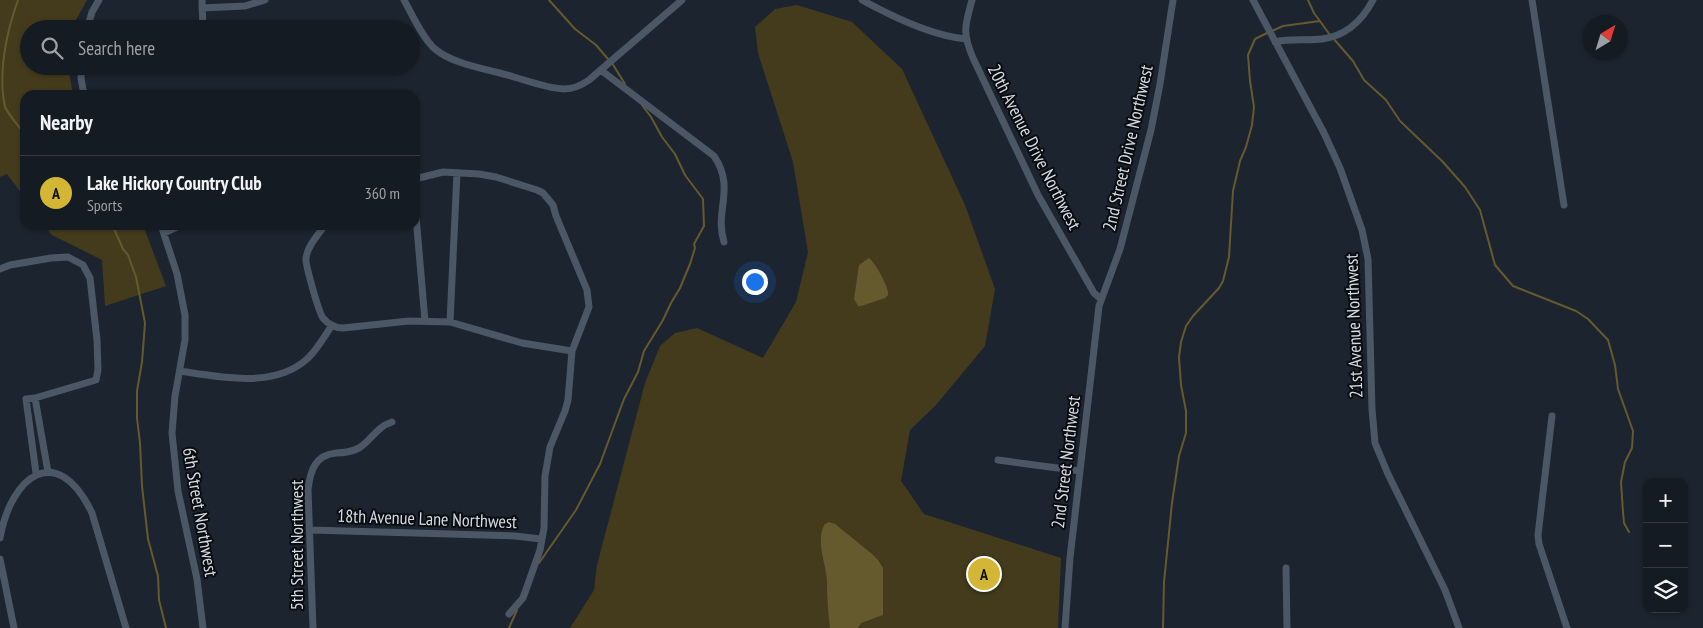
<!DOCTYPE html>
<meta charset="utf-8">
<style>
body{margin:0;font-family:"PT Sans Narrow",sans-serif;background:#1e242b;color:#f1f3f6}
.controls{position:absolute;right:15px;bottom:15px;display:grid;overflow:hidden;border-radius:10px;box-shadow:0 1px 4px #0004}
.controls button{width:45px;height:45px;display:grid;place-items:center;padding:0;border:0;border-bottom:1px solid #343941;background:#151b23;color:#f1f3f6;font:25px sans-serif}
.compass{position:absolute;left:1583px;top:15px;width:45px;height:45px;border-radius:50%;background:#151b23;box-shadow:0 1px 4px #0004;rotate:38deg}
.you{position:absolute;left:754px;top:281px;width:18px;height:18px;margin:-12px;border:4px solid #fff;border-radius:50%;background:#1a73e8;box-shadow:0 0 0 8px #1a73e833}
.badge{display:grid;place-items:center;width:32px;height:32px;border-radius:50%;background:#d3b635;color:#111;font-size:16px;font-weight:700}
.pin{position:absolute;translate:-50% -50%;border:2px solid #fff;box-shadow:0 1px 5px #0006}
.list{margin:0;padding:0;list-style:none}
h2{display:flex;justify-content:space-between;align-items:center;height:65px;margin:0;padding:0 20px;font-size:21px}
h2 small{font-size:16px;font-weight:400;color:#9da1a6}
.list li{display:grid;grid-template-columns:32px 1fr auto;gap:15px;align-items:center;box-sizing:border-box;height:75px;padding:0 20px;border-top:1px solid #343941}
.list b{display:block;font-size:19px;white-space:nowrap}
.list p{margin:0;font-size:16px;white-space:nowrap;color:#9da1a6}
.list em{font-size:16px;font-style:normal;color:#9da1a6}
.icon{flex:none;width:28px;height:28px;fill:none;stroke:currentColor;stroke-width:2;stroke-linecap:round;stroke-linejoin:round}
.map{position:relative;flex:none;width:1703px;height:628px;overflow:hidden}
.search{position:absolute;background:#151b23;box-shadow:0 1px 4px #0004;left:20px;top:20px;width:400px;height:55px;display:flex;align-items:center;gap:12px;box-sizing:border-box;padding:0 18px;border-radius:28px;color:#9da1a6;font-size:19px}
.panel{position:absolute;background:#151b23;box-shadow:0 1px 4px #0004;left:20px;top:90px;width:400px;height:140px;border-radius:15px}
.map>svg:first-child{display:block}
.green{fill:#433b1c}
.water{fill:#655a2e}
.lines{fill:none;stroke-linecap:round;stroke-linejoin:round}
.stream{stroke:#655a2e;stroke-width:2}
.minor{stroke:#4b5765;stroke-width:7}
.labels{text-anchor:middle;stroke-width:4;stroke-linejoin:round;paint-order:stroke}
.street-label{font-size:18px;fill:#d7dce4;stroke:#090d12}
</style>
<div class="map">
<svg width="1703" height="628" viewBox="0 0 1703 628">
<rect width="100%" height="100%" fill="#1c242f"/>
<path class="green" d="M0 0H87L76 20 75 29H29V66H68L73 95H25V198L7 174 0 177Z
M797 5 852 22 902 69 965 205 995 289 985 346 936 405 910 430 901 481 924 514 1061 558 1058 628H570L594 590 597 565 645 383 660 346 675 333 697 328 763 358 796 302 808 252 793 162 758 53 755 27 775 9Z
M44 225H143L166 286 105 306 102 260 52 235Z"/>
<path class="water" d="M869 258C875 262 890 289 888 295 887 296 886 297 885 298L861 306H858L854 299 859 265Z
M829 522 835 524 872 554 878 560 883 568V615L861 623 858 628H830C828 612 827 597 827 581 826 563 815 540 825 524Z"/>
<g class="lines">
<path class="stream" d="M18 0C7 31 0 63 3 95 4 99 4 104 5 107 10 117 19 126 25 135
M549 0 575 29 596 45 608 59
M1308 0 1314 13 1330 35
M1272 31 1283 26 1320 21
M1333 38 1353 61 1364 80 1386 100 1400 121 1443 162 1465 187 1480 210 1495 265 1513 286 1576 311 1588 319 1608 340 1615 365 1618 389 1633 431 1632 448 1625 462 1621 482 1623 512 1624 523 1629 532
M612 63 625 84
M109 225 114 229 123 249 128 255 136 277 145 323 142 362 137 391V418L140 443 142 486 148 539 158 576 159 600 166 628
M539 563 576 510 600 464 624 399 638 372 644 351 663 320 671 303 680 288 690 264 695 248 694 244 704 226 703 199 685 175 675 154 662 137 651 117 642 105
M509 628 517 610
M1163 628 1164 582 1172 503 1179 456 1186 433V411L1181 385 1179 357 1181 342 1186 326 1193 316 1219 288 1223 281 1229 257 1233 191 1240 161 1246 147 1252 125 1254 107 1250 81 1248 55 1255 39 1267 33"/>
<path class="minor" d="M202 0 203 29
M404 0C412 14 423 39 435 49 454 65 488 69 511 76 528 81 546 88 564 89 573 89 582 85 589 80L682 0
M862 0C891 16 933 36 966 39
M972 0C965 26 962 32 973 58L1038 195 1094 293 1101 299
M1253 0 1324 133 1340 168 1362 230 1368 259 1372 409 1375 443 1388 474 1445 590 1459 628
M1532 0 1564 205
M202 8 245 6 265 0
M87 29 92 12 99 0
M1275 42C1290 38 1306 41 1322 39 1346 36 1362 21 1373 0
M82 66 81 78 84 95
M602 71 714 156C736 188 714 211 724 242
M415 179 443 172 479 174 496 177 537 190 543 193 553 205 556 216 587 290 589 307 572 351 568 400 565 411 550 447 545 476 544 528 540 550 523 598 509 614
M415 205 425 321
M161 225 177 274 185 315V340L175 396 172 433 178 491 197 579 203 628
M325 225C318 235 308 245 306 258 305 264 319 313 323 318 328 324 335 328 343 328L409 321 450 322 522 343 572 351
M164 233 181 225
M0 269 10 265 51 258 68 257 83 265 90 278 97 340 98 370 96 380 35 398
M450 322 457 173
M180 371C219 377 274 389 307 359 317 350 324 337 332 325
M1552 416 1538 535 1539 544 1567 628
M998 460 1080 471
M36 473 26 399 35 398 48 472
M311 530 515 536 541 539
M0 538C11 476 57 440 92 513L126 628
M0 559 14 628
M1286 568 1287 628
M313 628 308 490C310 471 315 455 336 453 344 453 351 452 359 448 372 440 376 427 392 422
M1065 628 1070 558 1099 306 1120 249 1151 130 1160 84 1173 0"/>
</g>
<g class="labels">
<g class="street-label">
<text transform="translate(1034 147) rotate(63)" y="6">20th Avenue Drive Northwest</text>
<text transform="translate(1128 148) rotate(-77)" y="6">2nd Street Drive Northwest</text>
<text transform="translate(1354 326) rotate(-92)" y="6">21st Avenue Northwest</text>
<text transform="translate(1066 462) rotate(-83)" y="6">2nd Street Northwest</text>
<text transform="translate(200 512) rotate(80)" y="6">6th Street Northwest</text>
<text transform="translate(427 519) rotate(2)" y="6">18th Avenue Lane Northwest</text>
<text transform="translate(297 545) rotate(-90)" y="6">5th Street Northwest</text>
</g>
</g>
</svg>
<div class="controls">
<button>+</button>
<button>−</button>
<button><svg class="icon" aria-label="layers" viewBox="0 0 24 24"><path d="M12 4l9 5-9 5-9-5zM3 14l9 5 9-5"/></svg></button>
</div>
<svg class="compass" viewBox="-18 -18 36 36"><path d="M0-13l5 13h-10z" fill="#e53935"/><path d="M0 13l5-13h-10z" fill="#9da1a6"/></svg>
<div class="you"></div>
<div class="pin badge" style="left:984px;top:574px">A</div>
<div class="search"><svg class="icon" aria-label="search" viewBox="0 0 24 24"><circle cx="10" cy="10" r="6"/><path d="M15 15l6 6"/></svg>Search here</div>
<section class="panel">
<h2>Nearby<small></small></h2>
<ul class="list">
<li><span class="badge">A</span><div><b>Lake Hickory Country Club</b><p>Sports</p></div><em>360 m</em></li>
</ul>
</section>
</div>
